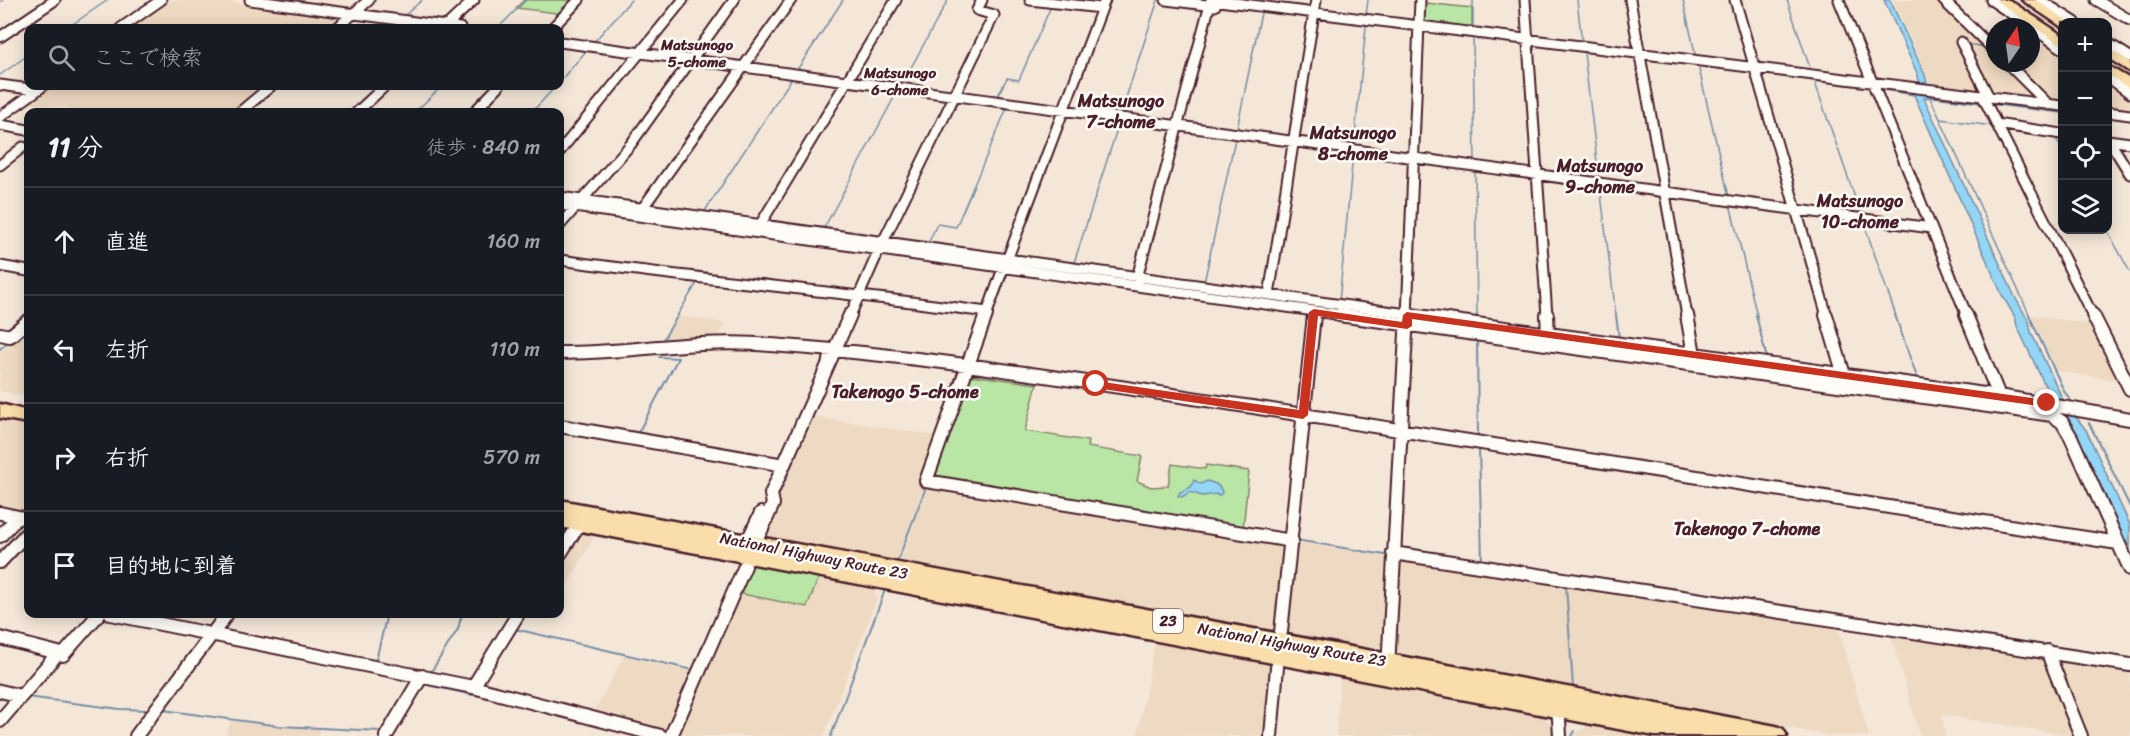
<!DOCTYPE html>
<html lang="ja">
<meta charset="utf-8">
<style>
body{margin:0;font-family:Sriracha,"Klee One",sans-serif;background:#242831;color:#f1f3f6}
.controls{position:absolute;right:18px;top:18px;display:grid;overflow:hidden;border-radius:12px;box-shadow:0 3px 15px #0003}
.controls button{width:54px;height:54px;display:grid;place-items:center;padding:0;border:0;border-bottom:2px solid #363941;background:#171b24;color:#f1f3f6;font:30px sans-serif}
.compass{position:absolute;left:1986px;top:18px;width:54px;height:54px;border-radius:50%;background:#171b24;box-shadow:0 3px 15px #0003;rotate:13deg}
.stop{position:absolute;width:18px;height:18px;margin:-14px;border:4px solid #c8321e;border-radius:50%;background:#fff}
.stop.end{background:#c8321e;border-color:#fff;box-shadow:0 2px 6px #0008}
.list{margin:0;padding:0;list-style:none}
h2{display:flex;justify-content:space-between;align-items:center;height:78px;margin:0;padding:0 24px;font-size:26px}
h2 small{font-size:20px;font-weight:400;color:#9ea1a6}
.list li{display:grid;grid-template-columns:39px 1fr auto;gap:18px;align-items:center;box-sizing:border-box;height:108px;padding:0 24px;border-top:2px solid #363941}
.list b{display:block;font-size:22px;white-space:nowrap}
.list em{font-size:20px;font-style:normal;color:#9ea1a6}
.icon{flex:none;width:33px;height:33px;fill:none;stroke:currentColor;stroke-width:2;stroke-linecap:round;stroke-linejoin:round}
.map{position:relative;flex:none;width:2130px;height:736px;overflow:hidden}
.search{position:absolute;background:#171b24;box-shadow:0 3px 15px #0003;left:24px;top:24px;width:540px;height:66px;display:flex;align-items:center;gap:15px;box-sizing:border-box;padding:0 21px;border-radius:12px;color:#9ea1a6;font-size:22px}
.panel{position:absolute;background:#171b24;box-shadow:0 3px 15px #0003;left:24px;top:108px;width:540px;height:510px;border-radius:12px}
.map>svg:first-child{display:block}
.built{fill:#eed9c2}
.green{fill:#b9e6a4;stroke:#828268;stroke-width:1.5}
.water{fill:#94d6f6;stroke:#768da5;stroke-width:1.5}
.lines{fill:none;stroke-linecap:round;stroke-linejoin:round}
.stream-far1{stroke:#768da5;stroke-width:1.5}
.stream{stroke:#768da5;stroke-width:2}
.minor-far1-casing{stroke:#4a1f2b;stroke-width:13}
.minor-casing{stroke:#4a1f2b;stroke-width:16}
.highway-casing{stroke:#4a1f2b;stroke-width:5}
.minor-far1{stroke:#fdfcf7;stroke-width:9}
.minor{stroke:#fdfcf7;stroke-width:12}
.highway{fill:#f9deab;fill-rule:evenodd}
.route{fill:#c8321e}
.labels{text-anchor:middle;stroke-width:5;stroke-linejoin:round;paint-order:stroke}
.far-neighbourhood-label{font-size:15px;font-weight:bold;fill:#4a1f2b;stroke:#fdfcf7}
.shield{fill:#fdfcf7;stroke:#806168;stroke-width:1.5}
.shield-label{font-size:15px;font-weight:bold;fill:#4a1f2b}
.street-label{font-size:16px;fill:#4a1f2b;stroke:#fdfcf7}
.neighbourhood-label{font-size:18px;font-weight:bold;fill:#4a1f2b;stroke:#fdfcf7}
</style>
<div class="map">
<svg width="2130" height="736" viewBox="0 0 2130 736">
<rect width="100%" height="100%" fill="#f4e7d8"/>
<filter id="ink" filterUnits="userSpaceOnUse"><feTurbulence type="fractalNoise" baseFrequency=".0167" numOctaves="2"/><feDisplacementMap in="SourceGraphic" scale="12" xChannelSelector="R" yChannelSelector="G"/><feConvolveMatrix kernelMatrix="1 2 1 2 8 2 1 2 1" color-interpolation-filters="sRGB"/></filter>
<g filter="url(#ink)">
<path class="built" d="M168 0H217L338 17 339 19 328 28H129Z
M1893 0H1941L1995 54V63H2004L2042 100 1932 87Z
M2031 43H2051L2062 51V104L2052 102 2010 63H2031V55H2042Z
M2108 82 2130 97V111L2108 110Z
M51 86H261L230 112H67L70 108 30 103Z
M2031 315 2094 325 2122 381 2057 371Z
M679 316 726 323 716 340 662 344Z
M16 337 28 339V397L0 391V352Z
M810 416 937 436 919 483 925 484 897 561 762 535 774 500Z
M0 421 28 426V515L0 509Z
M927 486 1287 544 1278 632 901 561Z
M580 532 595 535 564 591 560 590V557Z
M1295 542 1386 557 1381 646 1374 650 1286 633Z
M1399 558 1836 622 1869 736H1832L1401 656 1396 649Z
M819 577 876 588 874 592 877 598 824 736H691L680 733 678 730 737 593 806 607Z
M1889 629 2043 654 2076 736 1941 715 1946 736H1920Z
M1155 642 1274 665 1267 736H1137Z
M624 656 693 672 671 725 666 729 659 731 593 714Z
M2055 658 2130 669V736H2086Z
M1340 677 1536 712 1550 723 1553 736H1336Z
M231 721 280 727 320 729 317 736H225Z
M1590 724 1648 736H1573Z"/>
<path class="green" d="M524 0H577L564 14 516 8Z
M1425 3 1472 8V30L1424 23Z
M971 375 1037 384 1025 431 1088 441 1087 447 1142 456 1137 481 1151 487 1168 486 1172 464 1205 469 1206 465 1249 471 1243 529 934 480Z
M748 564 819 577 807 607 737 593Z"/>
<path class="water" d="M1171 0 1921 87 1917 73 1884 0H1890L1925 75 1928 87 2062 110V113L1933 97 1924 98 2015 297 2029 322 2031 332 2065 404 2084 416 2076 417 2086 430 2130 525V556L2067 422 583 204 2056 409 2017 326 2015 317 2002 295 1914 95 1872 88Z
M1194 480 1201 484 1207 481C1214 483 1221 485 1222 493L1218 496 1217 494 1202 496 1190 492 1182 497 1178 496 1180 492 1191 487Z"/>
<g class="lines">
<path class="stream-far1" d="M1473 0V30
M1577 0 1582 43
M1683 0 1696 57
M1787 0 1811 71
M0 2 3 0
M1366 15 1368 0
M404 16 422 0
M67 28 108 0
M390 28 395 24
M498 28 526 0
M1473 40 1475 161
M593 43 631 0
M1966 44 1987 47
M1584 53 1599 179
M702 54 724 22
M1699 69 1729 197
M797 70 843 0
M0 75 28 55
M560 81 587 50
M1815 83 1861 215
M902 84 948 0
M997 97 1007 78 1019 80 1052 4
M1930 97 2030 316
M415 112 442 86
M532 112 556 86
M1121 113 1158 0
M1940 119 1993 126
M651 124 689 70
M1237 129 1261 13
M2054 135 2062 150
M1354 145 1366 26
M1475 169 1477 316
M1600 186 1616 316
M592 196 606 180
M1730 204 1757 316
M703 214 792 78
M1863 221 1896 316
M823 230 897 92
M2107 230 2130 272
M928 244 937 224 956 227 1007 108
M1073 266 1119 123
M1204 283 1235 139
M867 291 883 255
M1339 302 1353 155
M677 316 698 281
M856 316 863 300
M992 316 1007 275"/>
<path class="stream" d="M1477 315V319
M1616 315 1619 338
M1756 315 1767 359
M1895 315 1918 380
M2029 315 2064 391 2073 404
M855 318 856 315
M991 318 992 315
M1477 339 1478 437
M661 343 678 315
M0 349 9 341
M2089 423 2130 507
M639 431 678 358 659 357
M1479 448 1482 560 2130 658
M777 499 823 391
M560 540 565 529
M1296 540 1385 555
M898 560 926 487
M1566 586 1573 687
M515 629 693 670
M376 660 387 614
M431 672 458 629 462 614
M423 684 473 695
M27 697 120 709 147 710
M167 704 163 710 280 726 381 731
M831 736 885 590
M1572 736 1575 731"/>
<g class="minor-far1-casing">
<path id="minor-far1" d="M250 0 460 28
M1030 0 1101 8
M1166 0 1215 6
M1211 0 2062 106
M1525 0 1547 316
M1630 0 1687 316
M1735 0 1827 316
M1839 0 1967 316
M1943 0 1995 51
M1991 0 2062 48
M2040 0 2075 22
M2096 0 2130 20
M121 28 161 0
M337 28 369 0
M444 28 474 0
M552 28 579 0
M0 37 55 0
M560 42 1931 228
M1961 42 1989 97
M2108 43 2130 57
M2007 63 2049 105
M2108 77 2130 93
M0 85 37 90
M1983 97 2093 316
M240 112 271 86
M357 112 385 86
M474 112 499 86
M2108 112 2130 115
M0 117 43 86
M1996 124 2062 134
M0 125 28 130
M2108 140 2130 143
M2109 140 2130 174
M560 151 683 0
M0 165 23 147
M560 197 1422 316
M560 205 1350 316
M642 209 791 0
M560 225 631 144 734 0
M760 225 896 0
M560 260C702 280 845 292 987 312
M1007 260 1105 0
M0 266 28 271
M1137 278 1211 0
M1269 295 1316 0
M850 316 879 250 994 15 977 10 982 0
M986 316 1005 263
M1314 316V312
M1407 316 1420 0"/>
</g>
<g class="minor-casing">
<path id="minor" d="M986 315 926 481 1292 541
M1339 315 2052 415 2062 422 2071 437 2130 569
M1411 315 1999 396 2130 419
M1547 315 1548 334
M1687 315 1695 360
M1826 315 1844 375
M1966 315 1999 396
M2093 315 2130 389
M0 334 10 336 28 321
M560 353C626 353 691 340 757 344 926 355 1092 383 1259 408 1546 451 1832 498 2118 543
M560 426 784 465
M0 513 28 519
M760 533 773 504 771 494 850 315
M0 536 18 517
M747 542 761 513
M1393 553 2130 665
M560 554 580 523
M0 562 28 532
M111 614 473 687 661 736
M1281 632 1314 315
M0 638 58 653 0 721
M2047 651 2081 736
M58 653 63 655 99 614
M1388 668 1407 315
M473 687 518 614
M0 691 21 696
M1558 703 1560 736
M136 736 227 614
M386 736 422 676
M671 736 745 566
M1271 736 1277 667"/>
</g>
<g class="highway-casing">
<path id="highway" d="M1995 0H2009L2062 35V44L2058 43Z
M2022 0H2036L2069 22H2062V26L2059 25Z
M2108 48 2130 62V72L2108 58Z
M2108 66 2130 79V89L2108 75Z
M0 404 28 411V423L0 418Z
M560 500 1776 726 1783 729 1787 736H1655L560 527Z"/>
</g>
<use href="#minor-far1" class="minor-far1"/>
<use href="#minor" class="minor"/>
<use href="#highway" class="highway"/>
</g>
</g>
<path class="route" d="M1314 309 1402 322 1403 315 1407 312 2047 400 2052 403 2047 407 1412 319V326L1407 329 1318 316 1308 415 1303 419 1096 388 1091 384 1096 381 1299 410 1309 312Z"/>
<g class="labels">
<g class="far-neighbourhood-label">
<text x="697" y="50">Matsunogo<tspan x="697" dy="17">5-chome</tspan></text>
<text x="900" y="78">Matsunogo<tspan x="900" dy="17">6-chome</tspan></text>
</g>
<rect class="shield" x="1153" y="609" width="30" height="24" rx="4.5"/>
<g class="shield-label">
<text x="1168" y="626">23</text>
</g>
<g class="street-label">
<text transform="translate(814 555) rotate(11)" y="6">National Highway Route 23</text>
<text transform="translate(1292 644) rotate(10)" y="6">National Highway Route 23</text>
</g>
<g class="neighbourhood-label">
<text x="1121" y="107">Matsunogo<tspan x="1121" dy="21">7-chome</tspan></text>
<text x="1353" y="139">Matsunogo<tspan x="1353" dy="21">8-chome</tspan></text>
<text x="1600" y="172">Matsunogo<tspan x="1600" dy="21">9-chome</tspan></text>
<text x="1860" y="207">Matsunogo<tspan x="1860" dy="21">10-chome</tspan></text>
<text x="905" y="398">Takenogo 5-chome</text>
<text x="1747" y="535">Takenogo 7-chome</text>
</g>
</g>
</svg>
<div class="controls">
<button>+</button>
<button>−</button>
<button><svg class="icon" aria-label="locate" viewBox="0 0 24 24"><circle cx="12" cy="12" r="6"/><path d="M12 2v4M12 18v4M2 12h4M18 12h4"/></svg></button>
<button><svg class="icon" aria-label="layers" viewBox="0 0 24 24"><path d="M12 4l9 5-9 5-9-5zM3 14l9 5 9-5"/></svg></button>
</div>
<svg class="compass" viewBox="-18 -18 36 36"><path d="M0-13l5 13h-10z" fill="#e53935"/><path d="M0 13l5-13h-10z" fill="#9ea1a6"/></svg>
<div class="stop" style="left:1096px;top:384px"></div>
<div class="stop end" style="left:2047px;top:403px"></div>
<div class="search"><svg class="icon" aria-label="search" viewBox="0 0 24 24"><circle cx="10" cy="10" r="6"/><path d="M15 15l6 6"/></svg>ここで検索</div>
<section class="panel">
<h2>11 分<small>徒歩 · 840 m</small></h2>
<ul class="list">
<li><svg class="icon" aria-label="ahead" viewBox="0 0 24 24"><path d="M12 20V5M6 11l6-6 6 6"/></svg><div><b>直進</b></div><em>160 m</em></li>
<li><svg class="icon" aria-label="left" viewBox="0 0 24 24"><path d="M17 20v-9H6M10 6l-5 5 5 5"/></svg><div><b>左折</b></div><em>110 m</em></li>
<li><svg class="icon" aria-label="right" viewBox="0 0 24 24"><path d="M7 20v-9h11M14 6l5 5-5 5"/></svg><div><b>右折</b></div><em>570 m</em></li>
<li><svg class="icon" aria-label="arrive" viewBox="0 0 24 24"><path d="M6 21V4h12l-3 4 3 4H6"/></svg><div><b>目的地に到着</b></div></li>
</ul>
</section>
</div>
